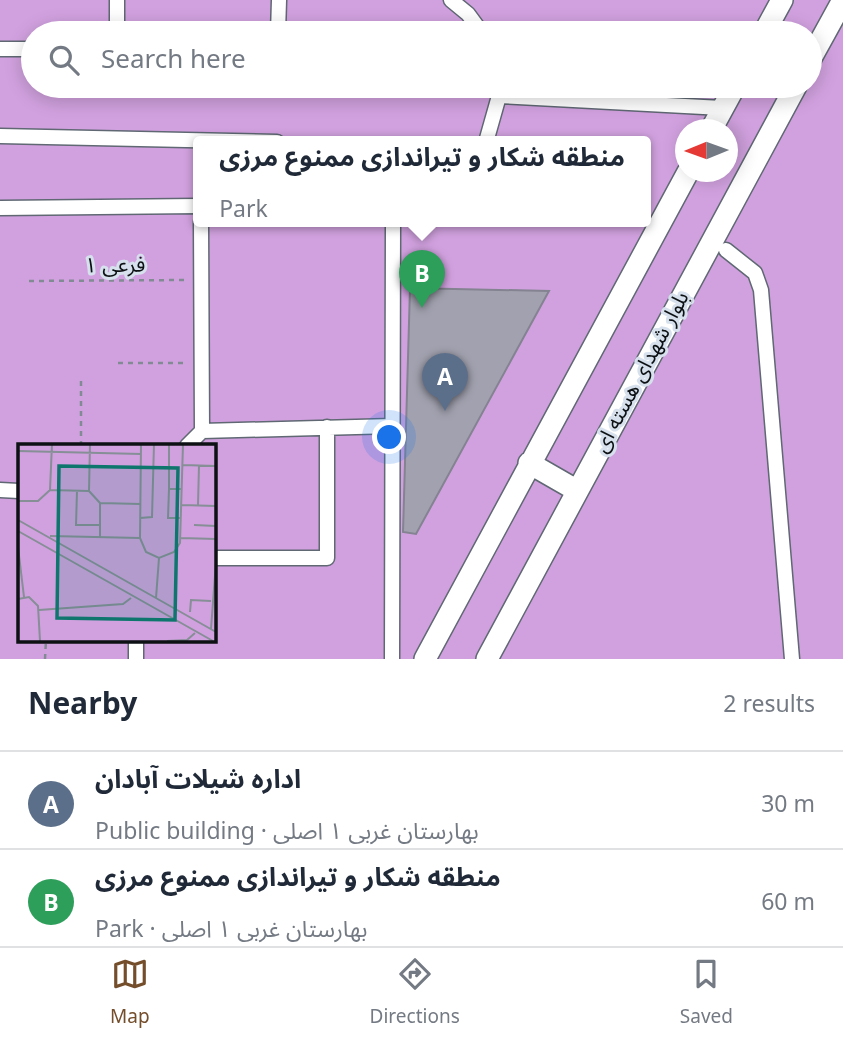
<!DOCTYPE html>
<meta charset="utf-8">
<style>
body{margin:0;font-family:Georgia,"Noto Sans Arabic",serif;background:#f2f2f3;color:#1f2937}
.compass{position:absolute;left:675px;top:119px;width:63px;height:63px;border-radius:50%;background:#fff;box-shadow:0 4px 18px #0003;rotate:269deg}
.you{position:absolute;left:390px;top:438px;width:24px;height:24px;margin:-18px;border:5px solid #fff;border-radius:50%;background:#1a73e8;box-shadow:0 0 0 10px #1a73e833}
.badge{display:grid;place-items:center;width:46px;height:46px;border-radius:50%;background:#744d2b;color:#fff;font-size:23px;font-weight:700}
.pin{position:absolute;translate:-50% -58px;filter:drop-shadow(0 2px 4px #0008)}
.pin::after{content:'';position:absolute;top:37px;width:24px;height:21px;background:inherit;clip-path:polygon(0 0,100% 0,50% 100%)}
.popup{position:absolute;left:193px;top:136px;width:458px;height:91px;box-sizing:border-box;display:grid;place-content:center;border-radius:7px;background:#fff;filter:drop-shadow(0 2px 5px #0005);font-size:23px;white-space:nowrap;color:#747a83}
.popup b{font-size:26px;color:#1f2937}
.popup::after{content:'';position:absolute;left:50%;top:100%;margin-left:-14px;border:14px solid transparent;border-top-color:#fff}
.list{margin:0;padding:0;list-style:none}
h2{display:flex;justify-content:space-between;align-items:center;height:91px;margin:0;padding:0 28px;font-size:30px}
h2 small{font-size:23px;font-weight:400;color:#747a83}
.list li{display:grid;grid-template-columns:46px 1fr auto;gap:21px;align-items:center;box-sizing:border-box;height:98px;padding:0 28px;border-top:2px solid #e0e1e3}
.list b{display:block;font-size:26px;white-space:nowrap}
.list p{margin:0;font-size:23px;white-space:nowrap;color:#747a83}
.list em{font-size:23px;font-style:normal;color:#747a83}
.icon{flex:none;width:38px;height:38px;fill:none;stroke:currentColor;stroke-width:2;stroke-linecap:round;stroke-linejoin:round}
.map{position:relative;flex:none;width:843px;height:659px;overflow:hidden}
.search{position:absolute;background:#fff;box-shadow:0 4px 18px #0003;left:21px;right:21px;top:21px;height:77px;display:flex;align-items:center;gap:18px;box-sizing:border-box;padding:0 24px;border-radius:38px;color:#747a83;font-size:26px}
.sheet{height:287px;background:#fff}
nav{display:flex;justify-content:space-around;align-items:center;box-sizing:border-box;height:98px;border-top:2px solid #e0e1e3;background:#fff;font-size:19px;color:#747a83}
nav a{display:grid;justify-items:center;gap:4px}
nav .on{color:#744d2b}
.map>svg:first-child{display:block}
.green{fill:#d1a1df;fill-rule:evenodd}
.building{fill:#a1a1af;stroke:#838391;stroke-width:2}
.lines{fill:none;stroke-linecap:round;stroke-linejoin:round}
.minor-casing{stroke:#5f6873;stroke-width:17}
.secondary-casing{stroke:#5f6873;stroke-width:24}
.path{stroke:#828a93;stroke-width:2.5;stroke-dasharray:5 5;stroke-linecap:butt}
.minor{stroke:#fff;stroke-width:14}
.secondary{stroke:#fff;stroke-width:21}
.labels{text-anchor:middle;stroke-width:6;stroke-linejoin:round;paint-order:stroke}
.street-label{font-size:21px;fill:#0d1114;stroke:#d6e1ed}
.inset-road{fill:none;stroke:#868e96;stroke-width:2}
.view{fill:#0f766e;fill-opacity:0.15;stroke:#0f766e;stroke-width:3.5}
.inset-edge{fill:none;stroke:#0d1114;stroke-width:3.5}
</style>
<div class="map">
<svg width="843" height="659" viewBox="0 0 843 659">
<rect width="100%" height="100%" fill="#d6e1ed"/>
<path class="green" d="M0 0H843V659H0ZM33 33H810V86H33ZM686 130H728V172H686ZM198 142H646V222H198ZM19 446H214V640H19Z"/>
<path class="building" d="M410 288 549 291 416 534 403 532Z"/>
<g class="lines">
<g class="minor-casing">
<path id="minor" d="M451 0 468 14 482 33
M117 33V0
M278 33 279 0
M0 49H33
M499 96 722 108
M0 136 277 142
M486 142 499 96 498 86
M0 208 198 206
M201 222 202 431
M726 250 755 273 761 290 792 659
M187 446 202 431 393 426
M0 490 19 491
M214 558H327V427
M136 659V640
M392 659 393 222"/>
</g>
<g class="secondary-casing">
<path id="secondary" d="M764 33 782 0
M810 60 843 0
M711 130 735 86
M529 463 576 490
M425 659 688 172
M487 659 796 86"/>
</g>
<path class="path" d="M29 281 186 280
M118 363H187
M81 446V381
M45 659 46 640"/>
<use href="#minor" class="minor"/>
<use href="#secondary" class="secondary"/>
</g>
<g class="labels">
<g class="street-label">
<text transform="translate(115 265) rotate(-1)" y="7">۱ فرعی</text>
<text transform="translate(641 372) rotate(-62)" y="7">بلوار شهدای هسته ای</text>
</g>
</g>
<g transform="translate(18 444)">
<rect width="198" height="198" fill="#d6e1ed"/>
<path d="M0 0H198V197H0Z" fill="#d1a1df"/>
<path class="inset-road" d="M72 0 71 47 82 59V93M123 0 122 94 128 108 141 114 156 108 162 99 165 0M151 0V45H164M0 7 123 10M165 21 198 22M151 45 150 74H163M32 46 34 0M59 47 58 81H82M0 57H20L32 46 71 47M82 59 122 60M164 61 198 62M180 61 181 21M122 74 134 73 136 0M0 76 198 188M176 81 198 82M0 87 195 197M32 92 122 94M163 94 198 95M0 103 6 153M138 154 141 114M0 155 11 153 20 162 22 197M21 166 105 160 113 154M172 168 173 156 193 157M193 185 198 118M149 197 169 196 177 189"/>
<path class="view" d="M41 22 160 24 157 176 39 174Z"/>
<rect width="198" height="198" class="inset-edge"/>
</g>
</svg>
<svg class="compass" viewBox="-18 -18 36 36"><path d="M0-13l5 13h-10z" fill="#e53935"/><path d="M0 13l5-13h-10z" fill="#747a83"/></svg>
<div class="you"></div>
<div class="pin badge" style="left:445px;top:411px;background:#5c6f8a">A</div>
<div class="pin badge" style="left:422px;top:308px;background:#2e9e5b">B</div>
<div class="popup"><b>منطقه شکار و تیراندازی ممنوع مرزی</b>Park</div>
<div class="search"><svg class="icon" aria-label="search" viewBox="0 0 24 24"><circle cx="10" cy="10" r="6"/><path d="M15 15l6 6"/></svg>Search here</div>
</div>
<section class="sheet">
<h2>Nearby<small>2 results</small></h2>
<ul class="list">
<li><span class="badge" style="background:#5c6f8a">A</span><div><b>اداره شیلات آبادان</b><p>Public building · بهارستان غربی ۱ اصلی</p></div><em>30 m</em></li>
<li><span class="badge" style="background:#2e9e5b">B</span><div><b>منطقه شکار و تیراندازی ممنوع مرزی</b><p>Park · بهارستان غربی ۱ اصلی</p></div><em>60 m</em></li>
</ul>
</section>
<nav>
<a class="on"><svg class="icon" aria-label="map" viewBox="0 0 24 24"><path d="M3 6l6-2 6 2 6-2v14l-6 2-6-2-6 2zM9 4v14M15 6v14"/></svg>Map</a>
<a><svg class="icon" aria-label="directions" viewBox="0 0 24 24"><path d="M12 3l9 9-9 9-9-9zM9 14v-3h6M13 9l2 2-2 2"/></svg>Directions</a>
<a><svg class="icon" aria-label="saved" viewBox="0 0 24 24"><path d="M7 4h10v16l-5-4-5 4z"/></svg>Saved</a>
</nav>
